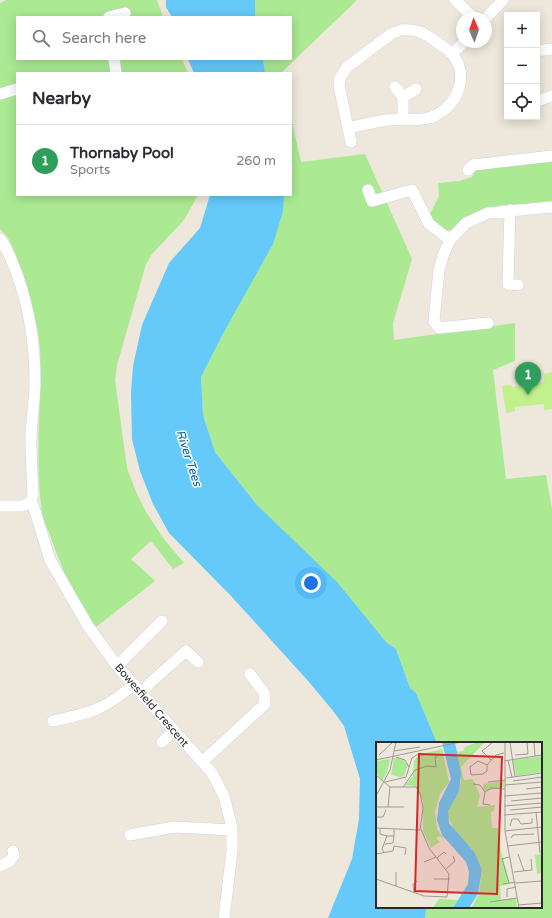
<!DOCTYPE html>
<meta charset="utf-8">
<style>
body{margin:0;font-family:"Varela Round",sans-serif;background:#f7f7f7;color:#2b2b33}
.controls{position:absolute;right:12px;top:12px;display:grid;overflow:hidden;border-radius:0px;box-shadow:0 2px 10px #0003}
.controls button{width:36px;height:36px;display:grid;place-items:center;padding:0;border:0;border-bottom:1px solid #e1e1e2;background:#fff;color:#2b2b33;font:20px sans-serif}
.compass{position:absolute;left:456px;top:12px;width:36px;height:36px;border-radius:50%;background:#fff;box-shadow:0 2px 10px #0003;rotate:358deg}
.you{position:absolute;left:311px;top:583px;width:14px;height:14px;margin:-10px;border:3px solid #fff;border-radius:50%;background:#1a73e8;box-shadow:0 0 0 6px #1a73e833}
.badge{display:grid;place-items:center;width:26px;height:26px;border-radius:50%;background:#2563eb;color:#fff;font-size:13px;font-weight:700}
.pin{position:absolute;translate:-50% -33px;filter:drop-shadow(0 1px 2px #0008)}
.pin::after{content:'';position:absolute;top:21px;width:14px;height:12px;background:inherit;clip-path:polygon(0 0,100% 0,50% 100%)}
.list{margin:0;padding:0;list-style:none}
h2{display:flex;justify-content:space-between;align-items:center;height:52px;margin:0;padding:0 16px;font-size:17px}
h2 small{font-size:13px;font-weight:400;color:#7c7c81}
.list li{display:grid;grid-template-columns:26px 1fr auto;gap:12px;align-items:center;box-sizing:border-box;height:72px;padding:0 16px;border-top:1px solid #e1e1e2}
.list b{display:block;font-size:15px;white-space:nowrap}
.list p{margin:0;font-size:13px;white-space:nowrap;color:#7c7c81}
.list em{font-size:13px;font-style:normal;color:#7c7c81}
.icon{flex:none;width:22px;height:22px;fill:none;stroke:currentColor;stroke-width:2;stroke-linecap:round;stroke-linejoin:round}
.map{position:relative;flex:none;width:552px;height:918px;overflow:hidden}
.search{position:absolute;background:#fff;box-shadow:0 2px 10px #0003;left:16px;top:16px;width:276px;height:44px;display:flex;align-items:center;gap:10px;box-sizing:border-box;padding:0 14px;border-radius:0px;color:#7c7c81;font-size:15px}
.panel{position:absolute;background:#fff;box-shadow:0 2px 10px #0003;left:16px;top:72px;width:276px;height:124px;border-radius:0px}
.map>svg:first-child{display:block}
.green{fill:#abe993}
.pitch{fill:#c1f18d}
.water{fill:#65c9f9}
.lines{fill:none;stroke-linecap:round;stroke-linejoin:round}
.minor-casing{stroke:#d0d3e5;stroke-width:12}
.minor{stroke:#fff;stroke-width:11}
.labels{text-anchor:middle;stroke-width:3;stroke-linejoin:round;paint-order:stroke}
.street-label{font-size:11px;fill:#2a2a2a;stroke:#fff}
.water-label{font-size:12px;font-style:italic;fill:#0264a7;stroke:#fff}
.inset-road{fill:none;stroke:#a09b94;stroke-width:1}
.view{fill:#d62828;fill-opacity:0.15;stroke:#d62828;stroke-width:2}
.inset-edge{fill:none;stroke:#2a2a2a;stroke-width:2}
</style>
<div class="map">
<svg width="552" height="918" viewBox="0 0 552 918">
<rect width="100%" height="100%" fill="#eee7db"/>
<path class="green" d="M6 0H157L163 17H17V59H182L188 73H17V195H198L184 220 152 254 146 264 117 365 115 380 127 468 137 494 146 512 164 539 184 563 173 569 151 541 131 559 155 581 96 627C75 599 61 568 50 535 47 528 43 520 42 512 34 457 42 403 40 348 38 323 30 298 22 275 17 259 13 240 0 229V3Z
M255 0H357L281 73H265L263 59H291V17H255Z
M291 118 301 162 365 154 412 259 393 323 394 340 515 323V361L493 370 506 479 546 475 552 509V918H425L427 907H541V743H437L416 693 410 688 396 649 386 642 257 505 215 452 203 415 201 377 225 330 283 211 284 195H291Z
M552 161V203L501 205 482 210 455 230H444L429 216 439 196 438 183 459 181 472 177 477 167Z"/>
<path class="pitch" d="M552 372V409L544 410V404L515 407V411L506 413 502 386 511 385 512 387 544 382V374Z"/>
<path class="water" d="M166 0H255V17H172L166 7Z
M188 59H263L265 73H194Z
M210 195H284L283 211 273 244 225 330 201 377 203 415 215 452 257 505 337 582 386 642 396 649 410 688 416 693 437 743H377V907H427L425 918H328L352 859 359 819 360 779 344 726 334 712 309 682 232 597 169 533 153 504 140 471 132 439 131 393 133 366 142 325 169 263 200 228Z"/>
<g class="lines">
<g class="minor-casing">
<path id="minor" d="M455 0 474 18
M109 17 125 13
M486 18 503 0
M401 30C417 28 426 34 438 43 442 46 448 49 452 54 469 74 459 102 438 114 424 123 403 118 387 120 374 122 361 125 348 128L339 86 340 78 347 67 391 34Z
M537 51 552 49
M452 54 464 42
M114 59 116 73
M395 87 403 97
M0 94 17 89
M537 101 552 96
M403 119V97L416 89
M348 128 351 142
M468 170 473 165 552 156
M368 190 372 201 412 190 429 224 450 240
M510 210 508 284 518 285
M0 239C8 249 12 262 17 274 29 308 35 346 35 382 35 401 31 420 31 440 31 458 32 476 33 494L31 502 22 506H0
M488 323 439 328 434 321 439 270 444 253 450 240 466 223 488 213 552 207
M31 502 34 508 50 560 88 626 117 666 212 773 224 796 232 827V851L224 918
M117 666 162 621
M142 693 150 683 186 651 198 662
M53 721C89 713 105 710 134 684
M162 742 174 731
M202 762 265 704 264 693 250 674
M130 835 174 827 232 830
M0 866 10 861 14 855 13 851"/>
</g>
<use href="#minor" class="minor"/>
</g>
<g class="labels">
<g class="street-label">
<text transform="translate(152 705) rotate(49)" y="4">Bowesfield Crescent</text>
</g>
<g class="water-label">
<text transform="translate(189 458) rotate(72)" y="4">River Tees</text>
</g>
</g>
<g transform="translate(376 742)">
<rect width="166" height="166" fill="#eee7db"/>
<path d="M101 0H109L85 25 88 38 97 37 104 53 101 65 119 63 118 69 115 70 116 86H122L125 109 134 142 124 144 125 158 140 156 141 166H95L103 152 106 128 99 111 79 89 72 75V69L83 50 85 39 79 6 82 10 87 9 89 5ZM66 7 73 40 64 52 59 69 61 87 68 97 63 94 60 96 64 100 55 106 47 89V59L39 44 29 43 37 34 38 19 43 13ZM166 14V30L140 34 137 18ZM18 16H25L32 23 28 34 24 35 15 33ZM14 17 11 30 6 39 0 30V19ZM128 39V45L110 49 106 47 108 42ZM166 112V131L161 132 159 113ZM63 157 82 158 77 166H57Z" fill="#abe993"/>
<path d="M66 0H79L85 32 83 50 72 69 73 81 99 111 106 128 102 152 93 166H77L92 142 93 130 90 120 66 93 61 78 63 61 75 37Z" fill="#65c9f9"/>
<path class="inset-road" d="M129 0V89L143 166M134 0 139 35M158 0 159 14M18 9 44 5M3 13 17 0M139 13 152 12 151 0M20 15 29 18 33 25M0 18 84 0M115 18 106 9 117 0M132 18 136 35M102 19 111 23V29L107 32 95 33 94 25ZM128 19 166 13M111 23 120 13 128 11M0 33 14 45H40L44 51 47 66 44 88 0 86M130 36 166 31M137 39 166 35M9 40 30 35 36 16 44 11M112 40 130 38M97 42 104 43 109 50M129 43 166 40M27 45 39 28 51 24 60 25 59 15H62M150 47 166 45M0 54 14 28 20 0M128 54 166 51M135 59 166 56M114 63 107 62 109 50 115 46 129 47M128 64 166 61M0 65H28M12 65 14 45M134 68 166 65M160 70 164 111M128 73 166 70M0 75H7L10 68M134 84 136 77H142L145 82 156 81V76M4 87V92L11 94 6 107 8 111M129 89 166 85M11 94H18V87M135 96 137 93 158 92M9 102 17 101 18 94M131 104 166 100M0 112 17 109 18 104 30 106 29 113M142 112 148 129M133 115 126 117 133 141M61 116 68 110 70 112M48 120 60 115M70 127 79 119 77 114M20 130V144M138 130 156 128 155 117M0 137 48 154 71 155 73 132 53 106 45 87M58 137H74M140 141 166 139M127 142 140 140M38 151 37 142 41 139M131 155V147L140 145M114 160 141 156M142 163 166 161"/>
<path class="view" d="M43 12 126 15 121 152 39 149Z"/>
<rect width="166" height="166" class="inset-edge"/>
</g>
</svg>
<div class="controls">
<button>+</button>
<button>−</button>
<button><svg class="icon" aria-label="locate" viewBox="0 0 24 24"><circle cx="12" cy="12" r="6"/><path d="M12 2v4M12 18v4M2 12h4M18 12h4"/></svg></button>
</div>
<svg class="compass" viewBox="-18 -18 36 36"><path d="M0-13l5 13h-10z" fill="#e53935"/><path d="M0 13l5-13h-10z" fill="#7c7c81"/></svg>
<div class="you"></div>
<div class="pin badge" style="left:528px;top:395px;background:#2e9e5b">1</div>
<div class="search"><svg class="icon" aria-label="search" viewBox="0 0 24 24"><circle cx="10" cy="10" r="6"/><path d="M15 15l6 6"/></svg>Search here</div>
<section class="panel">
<h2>Nearby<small></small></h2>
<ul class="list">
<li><span class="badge" style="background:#2e9e5b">1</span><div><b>Thornaby Pool</b><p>Sports</p></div><em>260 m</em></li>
</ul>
</section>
</div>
